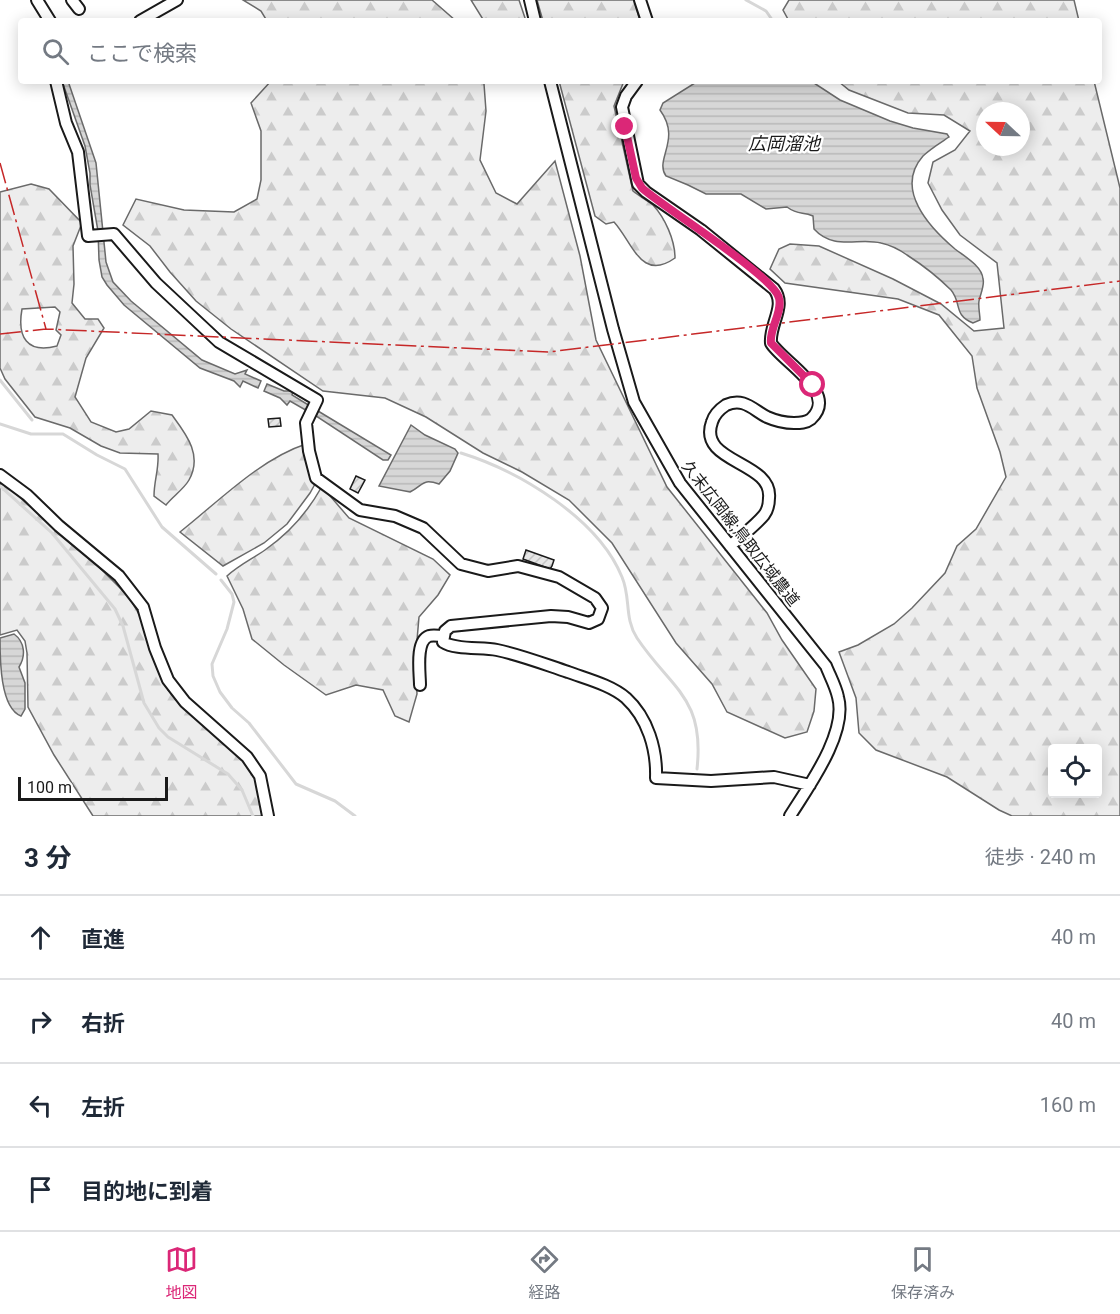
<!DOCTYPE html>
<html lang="ja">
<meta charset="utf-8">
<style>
body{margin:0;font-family:Roboto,"Noto Sans JP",sans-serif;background:#f6f6f7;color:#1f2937}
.controls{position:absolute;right:18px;bottom:18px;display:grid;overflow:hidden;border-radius:6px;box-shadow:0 3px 15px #0003}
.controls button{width:54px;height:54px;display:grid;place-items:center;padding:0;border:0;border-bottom:2px solid #e0e1e3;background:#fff;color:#1f2937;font:30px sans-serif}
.compass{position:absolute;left:976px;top:102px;width:54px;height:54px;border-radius:50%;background:#fff;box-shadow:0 3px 15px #0003;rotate:292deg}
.scale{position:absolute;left:18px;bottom:15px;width:150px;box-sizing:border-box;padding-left:6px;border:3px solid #1a1a1a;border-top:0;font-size:16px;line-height:21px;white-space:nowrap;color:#1a1a1a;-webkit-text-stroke:4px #fff;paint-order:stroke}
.stop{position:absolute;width:18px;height:18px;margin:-14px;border:4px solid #db2777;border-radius:50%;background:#fff}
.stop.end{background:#db2777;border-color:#fff;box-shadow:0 2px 6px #0008}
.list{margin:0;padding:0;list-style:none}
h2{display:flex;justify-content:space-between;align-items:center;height:78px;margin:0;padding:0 24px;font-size:26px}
h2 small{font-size:20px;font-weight:400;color:#747a83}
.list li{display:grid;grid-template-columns:39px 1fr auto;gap:18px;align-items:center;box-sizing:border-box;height:84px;padding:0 24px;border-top:2px solid #e0e1e3}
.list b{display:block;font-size:22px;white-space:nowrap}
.list em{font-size:20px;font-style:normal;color:#747a83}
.icon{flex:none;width:33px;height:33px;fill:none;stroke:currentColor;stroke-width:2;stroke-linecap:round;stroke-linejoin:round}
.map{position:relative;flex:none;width:1120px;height:816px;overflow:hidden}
.search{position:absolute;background:#fff;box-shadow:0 3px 15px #0003;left:18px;right:18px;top:18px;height:66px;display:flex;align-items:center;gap:15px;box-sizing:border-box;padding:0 21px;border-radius:6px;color:#747a83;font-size:22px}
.sheet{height:414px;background:#fff}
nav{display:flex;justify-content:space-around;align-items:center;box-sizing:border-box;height:84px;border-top:2px solid #e0e1e3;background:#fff;font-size:16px;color:#747a83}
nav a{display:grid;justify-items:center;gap:3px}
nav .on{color:#db2777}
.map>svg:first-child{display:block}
.forest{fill:url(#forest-firs);stroke:#6a6a6a;stroke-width:1.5;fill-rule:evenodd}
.water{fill:url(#water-rules);stroke:#6a6a6a;stroke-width:1.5}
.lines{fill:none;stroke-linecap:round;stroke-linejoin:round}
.stream{stroke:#d7d7d7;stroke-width:3}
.building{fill:url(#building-hatch);stroke:#1a1a1a;stroke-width:1.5}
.minor-casing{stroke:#1a1a1a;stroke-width:14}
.minor{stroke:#fff;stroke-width:10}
.power{stroke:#c62828;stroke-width:1.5;stroke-dasharray:21 4.5 3 4.5;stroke-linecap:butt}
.route{stroke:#db2777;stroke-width:8}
.labels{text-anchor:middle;stroke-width:4.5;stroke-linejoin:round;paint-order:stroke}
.street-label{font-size:16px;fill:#1a1a1a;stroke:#fff}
.water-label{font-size:18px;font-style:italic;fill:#1a1a1a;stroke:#fff}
</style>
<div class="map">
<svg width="1120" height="816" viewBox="0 0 1120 816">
<defs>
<pattern id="forest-firs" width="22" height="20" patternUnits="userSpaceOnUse" patternTransform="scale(1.5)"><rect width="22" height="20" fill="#ededed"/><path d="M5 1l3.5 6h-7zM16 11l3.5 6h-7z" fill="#cbcbcb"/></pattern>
<pattern id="water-rules" width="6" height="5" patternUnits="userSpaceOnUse" patternTransform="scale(1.5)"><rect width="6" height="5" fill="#d7d7d7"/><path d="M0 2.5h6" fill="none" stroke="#b8b8b8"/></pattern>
<pattern id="building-hatch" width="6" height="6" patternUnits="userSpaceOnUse" patternTransform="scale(1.5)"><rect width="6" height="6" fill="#e6e6e6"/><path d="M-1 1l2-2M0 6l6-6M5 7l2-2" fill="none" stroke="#c5c5c5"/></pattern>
</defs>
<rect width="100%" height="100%" fill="#fff"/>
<path class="forest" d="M243 0H432L456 21H267L261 11Z
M471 0H519L526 21H484Z
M537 0H634L640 21H543Z
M789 0H1074L1079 21H789L783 10Z
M271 81H486L484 84 486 111 480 160 496 193 517 204 555 161 580 256 596 340 667 487 767 613 782 640 816 689 814 711 807 732 785 738 727 712 712 684 676 643 612 543 569 500 522 472 483 453 426 417 385 398 323 391 231 329 196 301 170 272 150 246 123 225 136 199 184 210 234 212 257 199 261 180V131L251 103Z
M559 81H624L614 106 633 191C639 196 647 200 653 205 665 218 675 240 675 258 641 282 633 243 614 222L606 224 595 216Z
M838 81H1094L1120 188V816H1012L999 810 947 777 876 750 859 733 856 698 839 652 858 645 894 624 912 608 945 573 957 546 976 529 1006 477 1000 452 977 388 972 356 939 315 898 299 785 283 770 269 779 249 790 244 819 246 893 279 941 304 974 331 1004 328 997 263 960 235 942 210 928 183 933 162 955 150 970 131 944 115 908 113 849 90ZM985 111H1021V147H985ZM1052 748H1098V794H1052Z
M31 184 49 189 82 223 73 246 74 284 72 303 85 319H98L104 328 86 358 75 397 91 422 116 432 129 429 151 411 172 415C186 434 203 455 189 480 184 489 172 497 166 505L154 496C154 481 159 469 158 454L120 453 101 446 70 428 35 417 5 379 0 368V192ZM55 307 60 312 56 330 61 335 57 346C27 354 17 337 22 309Z
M306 444 315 484 310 493 287 524 264 543 223 566 180 532C218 502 260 459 306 444Z
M0 480 97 565 129 597 146 626 168 690 181 706 243 759 257 782 264 816H93L54 755 28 707 27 653 25 641 17 630 0 635Z
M321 488 325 490 349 518 433 559 450 575 438 595 419 617 415 663 417 694 409 722 395 716 383 690 356 685 326 695 284 665 252 639 243 609 227 576C239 565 252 559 265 550 288 534 307 513 321 488Z"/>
<path class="water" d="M62 81H68L96 163 106 262 113 282 131 301 202 360 235 374 247 370 245 374 261 381 258 388 243 381 240 387 234 381 200 368 124 305 107 285 102 277 99 260 98 231 90 185V173L85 146Z
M698 81H811L840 100 890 121 913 128 947 134 949 137C940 143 930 149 923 156 894 189 929 227 955 249 964 256 982 266 983 279 985 285 980 295 979 301 978 307 980 314 980 320L973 323C953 315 962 303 951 290 940 279 921 264 907 255 900 250 890 245 881 243 859 237 834 251 814 229L813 216C802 211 799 216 787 207L766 209 741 194H706L688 185 666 176C654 159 682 140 660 110L663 103Z
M267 384 284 391H293L292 395 310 406 309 412 290 401 287 405 280 398 264 391Z
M318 411 391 455 388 460H383L316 416Z
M411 425 425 435 455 449 458 453 450 471 439 484C422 478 424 485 410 492L379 486Z
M14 634C25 642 26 656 19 667L25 683V709L21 716C0 708 0 659 0 638Z"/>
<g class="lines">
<path class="stream" d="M746 0 766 11 773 21
M0 380 32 420
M0 424 31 434H63L97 455 125 469 162 527 216 574
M461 453C519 471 598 518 622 577 631 598 624 618 637 638 671 689 705 697 697 769
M0 486 52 533 115 609 123 626 144 703 159 728 168 737 228 774 242 790 253 816
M221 580 232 594 234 602 227 629 212 664 213 676 220 692 232 708 249 723 296 784 335 801 355 816"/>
</g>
<path class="building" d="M280 418 281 426 269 427 268 419Z
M356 476 365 480 358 493 350 489Z
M526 550 554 560 552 566 550 569 523 559Z"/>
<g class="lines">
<g class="minor-casing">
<path id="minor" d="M37 0 50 21
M72 0 79 9
M530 0 535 21
M640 0 647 21
M140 21 177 0
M56 81 66 123 78 152 88 236 114 234 156 283 219 342 317 400 306 423 309 451 316 478 360 510 395 516 423 528 461 564 488 571 518 566 559 577 595 598 602 608 598 619 589 623 568 617 551 616 451 626 445 631 443 642C455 650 482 647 497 650 521 655 544 664 568 672 587 679 611 685 626 698 648 718 657 750 656 778L711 781 774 777 810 785
M550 81 613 329 634 402 680 483 826 666C830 676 836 687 838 697 848 733 808 787 790 816
M637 81 626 96 622 107 638 184 646 192 701 230 774 289C787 306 769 324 771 343 781 361 840 392 811 419 806 423 800 423 794 423 784 423 776 421 767 417 753 410 744 397 726 405 720 409 714 415 712 422 697 463 773 461 769 498 769 504 767 511 764 515 754 527 741 536 730 546
M0 475 27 495 59 526 119 576 143 607 155 648 168 680 185 702 247 757 260 776 268 816
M420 685C420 673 415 641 429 636 433 635 439 636 444 636"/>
</g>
<use href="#minor" class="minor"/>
<path class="power" d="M0 163 46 329
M0 334 46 329 549 352 1120 281"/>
</g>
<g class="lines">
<path class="route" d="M625 127 636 178 642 188C664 208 774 276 779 298 783 312 769 328 771 343L813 385"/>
</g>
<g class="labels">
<g class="street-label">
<text transform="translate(741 533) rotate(52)" y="6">久末広岡線;鳥取広域農道</text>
</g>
<g class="water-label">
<text x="784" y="150">広岡溜池</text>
</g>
</g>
</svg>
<div class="controls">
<button><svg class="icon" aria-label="locate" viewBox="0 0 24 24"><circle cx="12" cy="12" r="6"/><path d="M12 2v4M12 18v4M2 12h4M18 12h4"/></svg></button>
</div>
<svg class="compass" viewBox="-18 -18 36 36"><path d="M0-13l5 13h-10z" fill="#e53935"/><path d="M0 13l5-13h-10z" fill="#747a83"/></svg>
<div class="scale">100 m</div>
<div class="stop" style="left:813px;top:385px"></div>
<div class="stop end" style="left:625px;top:127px"></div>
<div class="search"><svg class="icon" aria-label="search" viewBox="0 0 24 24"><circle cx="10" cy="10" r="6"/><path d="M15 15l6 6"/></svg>ここで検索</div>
</div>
<section class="sheet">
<h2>3 分<small>徒歩 · 240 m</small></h2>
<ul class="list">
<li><svg class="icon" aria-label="ahead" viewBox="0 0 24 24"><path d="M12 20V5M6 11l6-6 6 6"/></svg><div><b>直進</b></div><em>40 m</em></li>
<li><svg class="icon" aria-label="right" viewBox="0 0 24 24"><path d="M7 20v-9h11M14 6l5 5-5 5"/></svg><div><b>右折</b></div><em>40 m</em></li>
<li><svg class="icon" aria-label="left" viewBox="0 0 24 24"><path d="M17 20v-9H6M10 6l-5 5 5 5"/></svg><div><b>左折</b></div><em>160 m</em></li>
<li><svg class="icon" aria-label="arrive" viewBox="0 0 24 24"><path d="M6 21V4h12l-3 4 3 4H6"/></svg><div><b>目的地に到着</b></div></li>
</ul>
</section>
<nav>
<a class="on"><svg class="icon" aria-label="map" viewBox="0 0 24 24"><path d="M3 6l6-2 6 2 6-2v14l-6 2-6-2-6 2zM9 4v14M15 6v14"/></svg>地図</a>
<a><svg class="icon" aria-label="directions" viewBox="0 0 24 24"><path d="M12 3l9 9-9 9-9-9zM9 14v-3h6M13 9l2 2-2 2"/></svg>経路</a>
<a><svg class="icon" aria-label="saved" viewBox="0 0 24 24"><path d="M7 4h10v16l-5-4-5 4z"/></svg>保存済み</a>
</nav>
